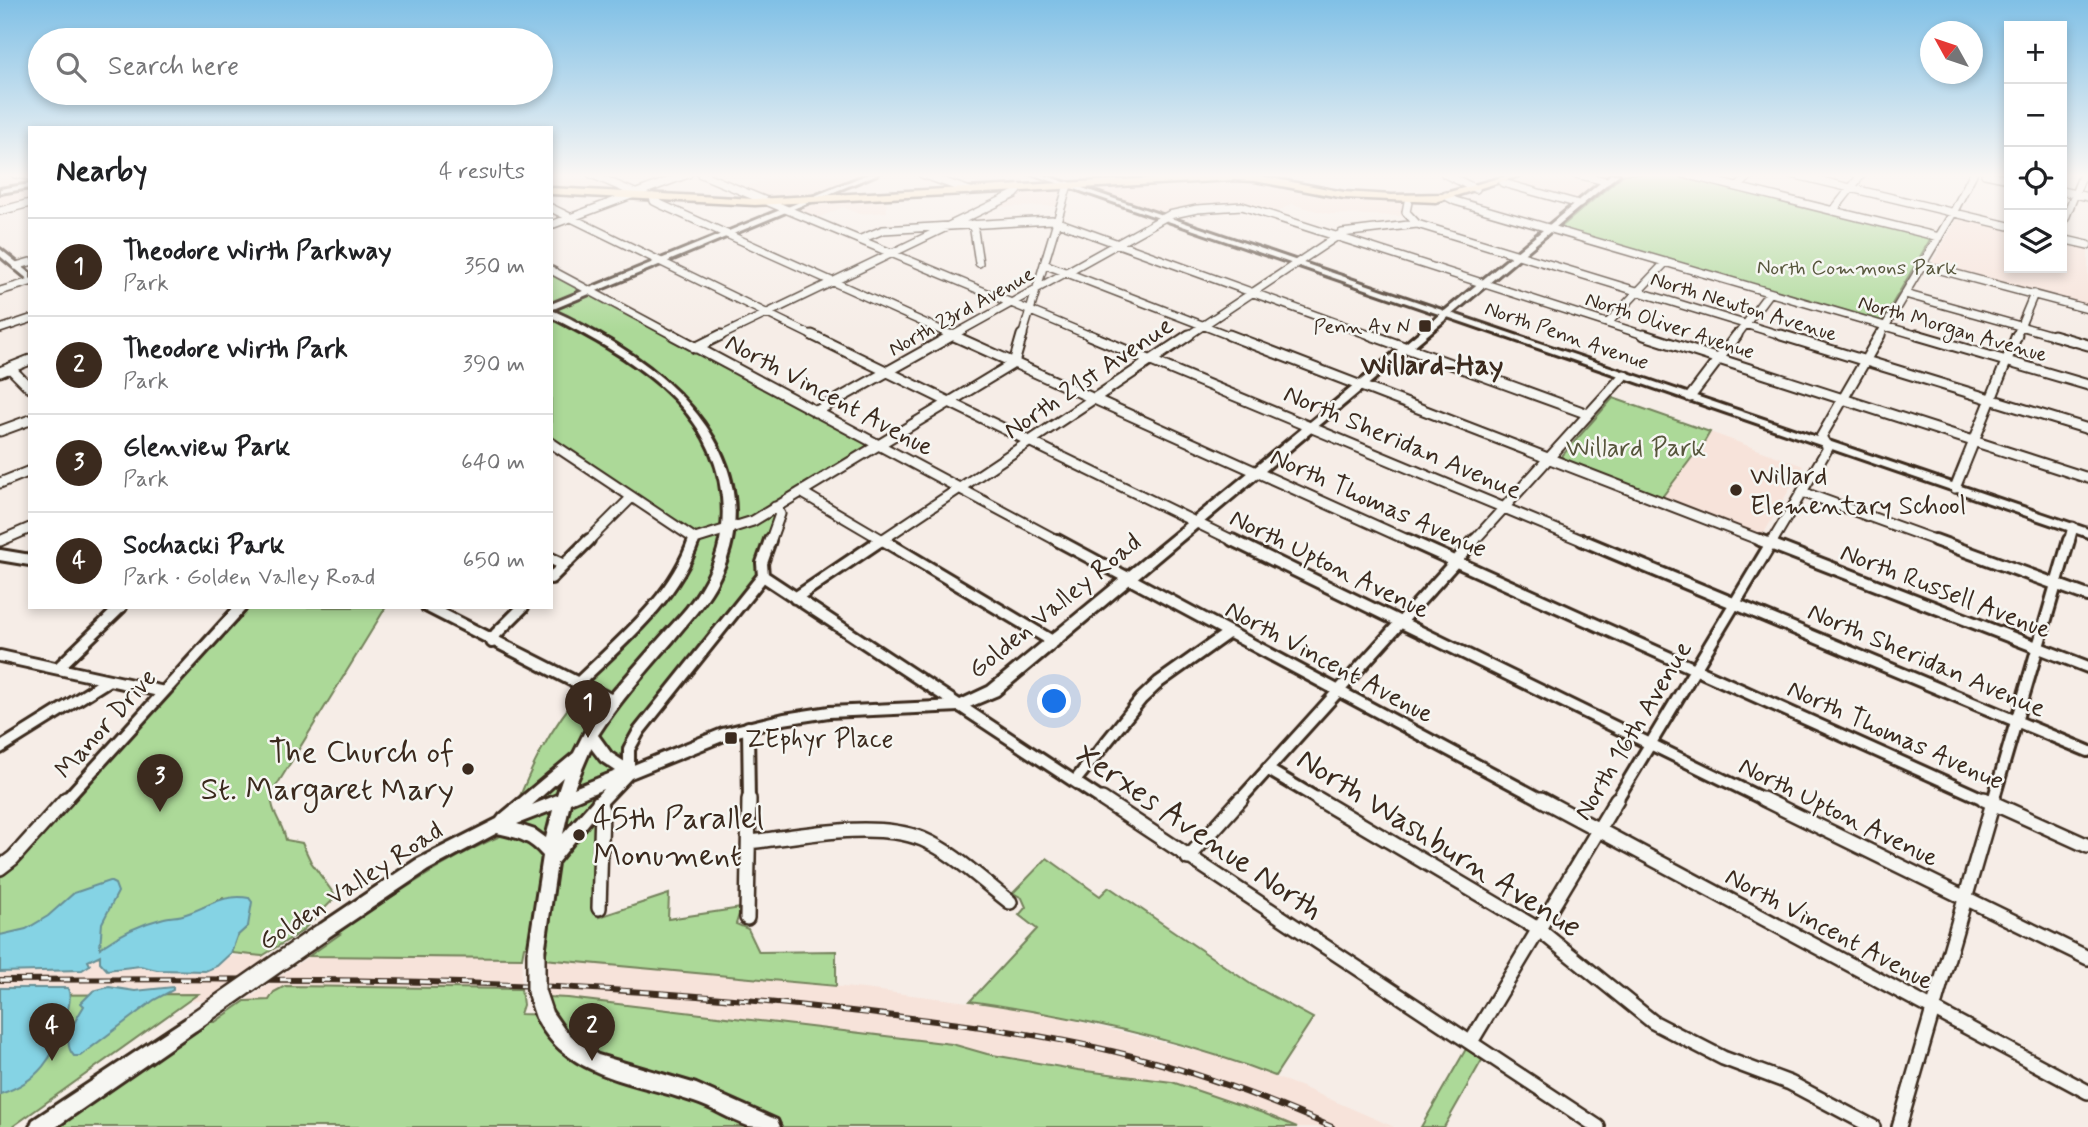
<!DOCTYPE html>
<meta charset="utf-8">
<style>
body{margin:0;font-family:Mynerve,sans-serif;background:#f6f6f6;color:#202124}
.controls{position:absolute;right:21px;top:21px;display:grid;overflow:hidden;border-radius:0px;box-shadow:0 4px 10px #0003}
.controls button{width:63px;height:63px;display:grid;place-items:center;padding:0;border:0;border-bottom:2px solid #e0e0e0;background:#fff;color:#202124;font:35px sans-serif}
.compass{position:absolute;left:1920px;top:21px;width:63px;height:63px;border-radius:50%;background:#fff;box-shadow:0 4px 10px #0003;rotate:310deg}
.you{position:absolute;left:1055px;top:702px;width:24px;height:24px;margin:-18px;border:5px solid #fff;border-radius:50%;background:#1a73e8;box-shadow:0 0 0 10px #1a73e833}
.badge{display:grid;place-items:center;width:46px;height:46px;border-radius:50%;background:#3b2a1e;color:#fff;font-size:23px;font-weight:700}
.pin{position:absolute;translate:-50% -58px;filter:drop-shadow(0 2px 4px #0008)}
.pin::after{content:'';position:absolute;top:37px;width:24px;height:21px;background:inherit;clip-path:polygon(0 0,100% 0,50% 100%)}
.list{margin:0;padding:0;list-style:none}
h2{display:flex;justify-content:space-between;align-items:center;height:91px;margin:0;padding:0 28px;font-size:30px}
h2 small{font-size:23px;font-weight:400;color:#757577}
.list li{display:grid;grid-template-columns:46px 1fr auto;gap:21px;align-items:center;box-sizing:border-box;height:98px;padding:0 28px;border-top:2px solid #e0e0e0}
.list b{display:block;font-size:26px;white-space:nowrap}
.list p{margin:0;font-size:23px;white-space:nowrap;color:#757577}
.list em{font-size:23px;font-style:normal;color:#757577}
.icon{flex:none;width:38px;height:38px;fill:none;stroke:currentColor;stroke-width:2;stroke-linecap:round;stroke-linejoin:round}
.map{position:relative;flex:none;width:2088px;height:1127px;overflow:hidden}
.search{position:absolute;background:#fff;box-shadow:0 4px 10px #0003;left:28px;top:28px;width:525px;height:77px;display:flex;align-items:center;gap:18px;box-sizing:border-box;padding:0 24px;border-radius:38px;color:#757577;font-size:26px}
.panel{position:absolute;background:#fff;box-shadow:0 4px 10px #0003;left:28px;top:126px;width:525px;height:483px;border-radius:0px}
.map>svg:first-child{display:block}
.built{fill:#f7e3da}
.green{fill:#acd998;stroke:#74825b;stroke-width:2}
.water{fill:#85d3e4;stroke:#678f95;stroke-width:2}
.lines{fill:none;stroke-linecap:round;stroke-linejoin:round}
.minor-far3-casing{stroke:#3b2a1e;stroke-width:10}
.minor-far2-casing{stroke:#3b2a1e;stroke-width:13}
.minor-far1-casing{stroke:#3b2a1e;stroke-width:16}
.minor-casing{stroke:#3b2a1e;stroke-width:18}
.tertiary-casing{stroke:#3b2a1e;stroke-width:6}
.secondary-casing{stroke:#3b2a1e;stroke-width:6}
.primary-casing{stroke:#3b2a1e;stroke-width:5}
.minor-far3{stroke:#f6f6f2;stroke-width:7}
.minor-far2{stroke:#f6f6f2;stroke-width:9}
.minor-far1{stroke:#f6f6f2;stroke-width:10}
.minor{stroke:#f6f6f2;stroke-width:13}
.tertiary{fill:#f6f6f2;fill-rule:evenodd}
.secondary{fill:#f6f6f2;fill-rule:evenodd}
.primary{fill:#fbddab;fill-rule:evenodd}
.rail-casing{stroke:#3b2a1e;stroke-width:6}
.rail{stroke:#f6f6f2;stroke-width:3.5;stroke-dasharray:10;stroke-linecap:butt}
.tertiary-bridge-casing{stroke:#3b2a1e;stroke-width:22;stroke-linecap:butt}
.tertiary-bridge{stroke:#f6f6f2;stroke-width:17}
.poi-dot{fill:#3b2a1e;stroke:#f6f6f2;stroke-width:2.5}
.labels{text-anchor:middle;stroke-width:5;stroke-linejoin:round;paint-order:stroke}
.far-park-label{font-size:21px;fill:#57563c;stroke:#f6f6f2}
.far-street-label{font-size:21px;fill:#3b2a1e;stroke:#f6f6f2}
.far-poi-label{font-size:21px;fill:#3b2a1e;stroke:#f6f6f2;text-anchor:end}
.street-label{font-size:26px;fill:#3b2a1e;stroke:#f6f6f2}
.park-label{font-size:26px;fill:#57563c;stroke:#f6f6f2}
.poi-label{font-size:26px;fill:#3b2a1e;stroke:#f6f6f2;text-anchor:start}
.neighbourhood-label{font-size:28px;font-weight:bold;fill:#3b2a1e;stroke:#f6f6f2}
.near-poi-label{font-size:32px;fill:#3b2a1e;stroke:#f6f6f2;text-anchor:end}
.near-street-label{font-size:32px;fill:#3b2a1e;stroke:#f6f6f2}
</style>
<div class="map">
<svg width="2088" height="1127" viewBox="0 0 2088 1127">
<rect width="100%" height="100%" fill="#f6ede7"/>
<filter id="ink" filterUnits="userSpaceOnUse"><feTurbulence type="fractalNoise" baseFrequency=".0143" numOctaves="2"/><feDisplacementMap in="SourceGraphic" scale="14" xChannelSelector="R" yChannelSelector="G"/><feConvolveMatrix kernelMatrix="1 2 1 2 8 2 1 2 1" color-interpolation-filters="sRGB"/></filter>
<g filter="url(#ink)">
<path class="built" d="M0 174 30 180V201L0 210Z
M780 174H868L814 197 769 199 742 188Z
M1039 174H1168L1170 177 1066 183Z
M1539 174H1571L1598 182 1576 201 1511 182Z
M551 177 596 178 624 191 551 188Z
M1242 180 1314 196 1400 203 1404 205V216L1329 214 1291 204 1273 215 1244 205 1162 215 1084 189Z
M1060 188 1063 190 1058 206 992 207 1025 190Z
M886 198 887 212 859 214 843 207 816 219 792 209 807 203Z
M1959 216 2009 229V268H2062V241L2088 248V306L1931 264Z
M1710 432 1803 466 1763 535 1560 458 1694 453Z
M399 955 522 958 521 987 523 1005 245 1001 309 956Z
M271 956 204 1001 0 1003V957Z
M544 959 864 989 1032 1010 1218 1056 1302 1087 1394 1127H1263L1121 1080 1053 1064 694 1019 551 1007 545 989Z"/>
<path class="green" d="M1624 174H1675L1931 238 1881 323 1560 228Z
M551 274 870 445 869 447 754 517 697 535 551 438Z
M1613 398 1710 432 1699 451 1696 452 1662 497 1560 458Z
M773 513 775 515 755 577 626 745 596 799 597 866 593 909 599 908V917L669 894 668 919 741 908 736 924 748 929 759 952 836 951V986L544 959V953L531 952 532 945 524 947 522 958 309 956 340 934 334 933C392 898 442 860 505 834 528 773 546 731 590 681V677L687 567 700 541Z
M245 607H386L272 793C269 811 283 823 286 840L302 843 311 862 336 897 301 932 262 956 231 953 237 936 248 926 223 898 202 908 173 956 0 957V877Z
M1047 858 1100 896 1109 887 1252 985 1313 1018 1275 1076C1177 1038 1073 1016 970 1001L1037 929 1019 915 1026 907 1022 898 1013 893Z
M285 986 521 989 523 1005 520 1014 554 1015 547 997 568 998 952 1044 987 1054 1078 1070 1172 1082 1263 1113 1297 1127H53L207 1022H215L245 1001 269 1000 274 992Z
M198 994 12 1127H0V995Z
M1466 1049 1482 1060 1444 1127H1421Z"/>
<path class="water" d="M109 881 115 884 118 892 102 923 100 948C120 934 140 924 164 918 171 916 179 917 186 914 208 907 224 893 249 898L252 902 248 926 237 936 231 953 217 966 205 971 157 970 140 966 107 970 100 962V955L88 961 90 965 82 970 0 972V935L26 929 48 916 74 893Z
M109 987 135 991 173 987V990L154 1000 80 1056H74C60 1041 76 1020 84 1006L81 1003 93 991Z
M0 988H68C72 999 68 1009 65 1020 55 1057 38 1082 0 1094Z"/>
<g class="lines">
<g class="minor-far3-casing">
<path id="minor-far3" d="M15 174 30 176
M591 174 635 193
M701 174 1093 337
M922 174 970 191
M1445 174 1476 189
M1576 174 1606 181
M1684 174 1939 237
M1792 174 2009 226
M1985 174 2009 179
M1503 183 1579 204
M1738 187 1751 174
M2062 191 2088 197
M1446 196 1455 201 1923 337
M653 197 654 201 662 205 956 337
M1408 202 1406 212 1417 224 1787 337
M551 208 815 337
M0 211 30 203
M1833 211 1862 174
M973 224 979 263
M551 225 688 174
M2062 226 2083 174
M861 239 883 230 1052 220 1375 337
M2062 239 2088 245
M1044 264 1233 337
M1922 265 2088 309
M16 266 30 262
M551 270 676 337
M0 291 30 282
M1905 294 2059 337
M1608 323 1666 262
M0 329 30 319
M718 337 1015 194 1020 188
M950 337 1169 215 1197 209 1242 206 1650 337
M1022 337 1068 185
M1186 337 1342 233 1417 224
M1736 337 1769 293
M1879 337 1953 213 1973 174
M2016 337 2034 294"/>
</g>
<g class="minor-far2-casing">
<path id="minor-far2" d="M673 335 1060 542
M812 335 1236 542
M952 335 1412 542
M1089 335 1586 542
M1229 335 1765 542
M1371 335 1588 414
M1644 335 2088 478
M1781 335 2088 429
M1917 335 2088 385
M2053 335 2088 345
M695 348 721 335
M10 368 30 388
M0 372 30 360
M1690 397 1737 335
M815 412 953 335
M0 431 30 420
M551 443 695 539
M0 483 30 471
M1955 488 2017 335
M801 492 886 542
M1802 492 1940 542
M695 539 753 521 1014 363 1022 335
M0 541 30 528
M587 542 632 497
M694 542 695 539
M770 542 780 514 775 507
M879 542 1189 335
M1473 542 1624 375
M1772 542 1828 448 1821 437 1880 335
M2069 542 2073 527"/>
</g>
<g class="minor-far1-casing">
<path id="minor-far1" d="M883 540 1054 642
M1057 540 1544 801
M1232 540 1767 801
M1408 540 1988 801
M1582 540 2088 751
M1760 540 2088 667
M1935 540 2088 596
M0 555 30 560
M551 559 564 565
M763 576 1104 801
M763 576 762 563 770 540
M551 578 589 540
M795 598 881 540
M492 642 496 634 523 607
M0 656 164 692
M58 668 121 607
M577 684C620 642 674 599 694 540
M748 727 749 801
M0 748 109 680
M1267 769 1321 801
M629 772V749L639 731 763 576
M1075 781 1141 699 1159 682 1228 633
M65 801 241 607
M1239 801 1475 540
M1616 801 1773 540
M1993 801 2069 540"/>
</g>
<g class="minor-casing">
<path id="minor" d="M1102 799 1598 1127
M1318 799 1538 929 1653 1022 1723 1058 1790 1083 1873 1127
M1541 799 2088 1092
M1763 799 2088 958
M1984 799 2088 846
M599 802 602 810 599 908
M750 842C799 836 875 820 922 839 955 853 982 881 1010 902
M1188 858 1241 799
M0 868 13 858 66 799
M747 918 749 799
M1471 1042 1617 799
M1899 1127 1994 799"/>
</g>
<g class="tertiary-casing">
<path id="tertiary" d="M868 174H877L551 310V304Z
M1611 174H1619L998 695 960 711 829 717 784 724 730 738 631 778 594 817 557 863 544 953 542 958 536 961 530 958 528 953 543 856C530 840 516 837 497 833L428 870 327 938 321 940 315 938 313 933 315 928 416 860 497 819 500 815 574 753 585 731 605 703 423 610 422 607H439L611 694C630 672 648 651 667 630 680 616 694 601 703 584 719 558 725 528 722 497 713 404 626 355 551 317V310C568 316 583 326 598 334 691 385 774 476 715 586 704 606 687 623 673 641 646 672 620 701 598 735L611 753 631 766 722 729 784 714 829 707 958 701 988 687ZM591 748 601 761 616 771 574 788ZM563 777 557 795 532 805ZM603 789 563 834 570 803ZM553 810 546 838 535 830 517 824Z
M30 184V188L0 193V189Z
M0 249 30 273V281L0 256Z
M544 1007 550 1009 564 1029 580 1044 598 1055 696 1084 777 1120 780 1127C770 1127 757 1127 748 1126 729 1119 713 1108 694 1102 637 1082 563 1078 535 1015L538 1009Z
M193 1014 199 1016 202 1022 199 1028 56 1127H30L33 1120Z"/>
</g>
<g class="secondary-casing">
<path id="secondary" d="M1031 174H1041L2088 529V537Z"/>
</g>
<g class="primary-casing">
<path id="primary" d="M1233 174 1255 175 1344 192 1392 195 1442 194 1513 174H1525L1436 202 1344 198 1255 181 1233 180 755 205 551 194V188L755 199Z"/>
</g>
<use href="#minor-far3" class="minor-far3"/>
<use href="#minor-far2" class="minor-far2"/>
<use href="#minor-far1" class="minor-far1"/>
<use href="#minor" class="minor"/>
<use href="#tertiary" class="tertiary"/>
<use href="#secondary" class="secondary"/>
<use href="#primary" class="primary"/>
<g class="rail-casing">
<path id="rail" d="M0 980C279 978 556 977 833 1009 938 1021 1045 1032 1147 1060 1211 1077 1272 1101 1332 1127"/>
</g>
<use href="#rail" class="rail"/>
<g class="tertiary-bridge-casing">
<path id="tertiary-bridge" d="M536 953V991L544 1015
M193 1022 321 933"/>
</g>
<use href="#tertiary-bridge" class="tertiary-bridge"/>
</g>
</g>
<linearGradient id="sky" x2="0" y2="1"><stop stop-color="#80c0e6"/><stop offset="0.53" stop-color="#fbf7f4"/><stop offset="1" stop-color="#fbf7f4" stop-opacity="0"/></linearGradient>
<rect width="2088" height="331" fill="url(#sky)"/>
<g class="poi-dot">
<rect x="1418" y="319" width="14" height="14" rx="3.5"/>
<circle cx="1736" cy="490" r="7"/>
<rect x="724" y="731" width="14" height="14" rx="3.5"/>
<circle cx="468" cy="769" r="7"/>
<circle cx="579" cy="835" r="7"/>
</g>
<g class="labels">
<g class="far-park-label">
<text x="1857" y="274">North Commons Park</text>
</g>
<g class="far-street-label">
<text transform="translate(1744 306) rotate(17)" y="7">North Newton Avenue</text>
<text transform="translate(961 311) rotate(-29)" y="7">North 23rd Avenue</text>
<text transform="translate(1670 325) rotate(18)" y="7">North Oliver Avenue</text>
<text transform="translate(1953 328) rotate(16)" y="7">North Morgan Avenue</text>
<text transform="translate(1567 335) rotate(19)" y="7">North Penn Avenue</text>
</g>
<g class="far-poi-label">
<text x="1411" y="333">Penn Av N</text>
</g>
<g class="street-label">
<text transform="translate(1088 377) rotate(-34)" y="9">North 21st Avenue</text>
<text transform="translate(830 394) rotate(28)" y="9">North Vincent Avenue</text>
<text transform="translate(1403 441) rotate(23)" y="9">North Sheridan Avenue</text>
<text transform="translate(1379 502) rotate(24)" y="9">North Thomas Avenue</text>
<text transform="translate(1330 563) rotate(26)" y="9">North Upton Avenue</text>
<text transform="translate(1946 590) rotate(21)" y="9">North Russell Avenue</text>
<text transform="translate(1054 605) rotate(-39)" y="9">Golden Valley Road</text>
<text transform="translate(1927 659) rotate(23)" y="9">North Sheridan Avenue</text>
<text transform="translate(1330 661) rotate(28)" y="9">North Vincent Avenue</text>
<text transform="translate(105 723) rotate(-48)" y="9">Manor Drive</text>
<text transform="translate(1632 730) rotate(-59)" y="9">North 16th Avenue</text>
<text transform="translate(1896 734) rotate(24)" y="9">North Thomas Avenue</text>
<text transform="translate(1839 811) rotate(26)" y="9">North Upton Avenue</text>
<text transform="translate(350 885) rotate(-33)" y="9">Golden Valley Road</text>
<text transform="translate(1830 928) rotate(28)" y="9">North Vincent Avenue</text>
</g>
<g class="park-label">
<text x="1636" y="456">Willard Park</text>
</g>
<g class="poi-label">
<text x="1750" y="484">Willard<tspan x="1750" dy="30">Elementary School</tspan></text>
<text x="745" y="747">ZEphyr Place</text>
</g>
<g class="neighbourhood-label">
<text x="1432" y="374">Willard-Hay</text>
</g>
<g class="near-poi-label">
<text x="454" y="762">The Church of<tspan x="454" dy="37">St. Margaret Mary</tspan></text>
<text x="593" y="828" text-anchor="start">45th Parallel<tspan x="593" dy="37">Monument</tspan></text>
</g>
<g class="near-street-label">
<text transform="translate(1200 831) rotate(34)" y="11">Xerxes Avenue North</text>
<text transform="translate(1440 842) rotate(32)" y="11">North Washburn Avenue</text>
</g>
</g>
</svg>
<div class="controls">
<button>+</button>
<button>−</button>
<button><svg class="icon" aria-label="locate" viewBox="0 0 24 24"><circle cx="12" cy="12" r="6"/><path d="M12 2v4M12 18v4M2 12h4M18 12h4"/></svg></button>
<button><svg class="icon" aria-label="layers" viewBox="0 0 24 24"><path d="M12 4l9 5-9 5-9-5zM3 14l9 5 9-5"/></svg></button>
</div>
<svg class="compass" viewBox="-18 -18 36 36"><path d="M0-13l5 13h-10z" fill="#e53935"/><path d="M0 13l5-13h-10z" fill="#757577"/></svg>
<div class="you"></div>
<div class="pin badge" style="left:588px;top:738px">1</div>
<div class="pin badge" style="left:592px;top:1061px">2</div>
<div class="pin badge" style="left:160px;top:812px">3</div>
<div class="pin badge" style="left:52px;top:1061px">4</div>
<div class="search"><svg class="icon" aria-label="search" viewBox="0 0 24 24"><circle cx="10" cy="10" r="6"/><path d="M15 15l6 6"/></svg>Search here</div>
<section class="panel">
<h2>Nearby<small>4 results</small></h2>
<ul class="list">
<li><span class="badge">1</span><div><b>Theodore Wirth Parkway</b><p>Park</p></div><em>350 m</em></li>
<li><span class="badge">2</span><div><b>Theodore Wirth Park</b><p>Park</p></div><em>390 m</em></li>
<li><span class="badge">3</span><div><b>Glenview Park</b><p>Park</p></div><em>640 m</em></li>
<li><span class="badge">4</span><div><b>Sochacki Park</b><p>Park · Golden Valley Road</p></div><em>650 m</em></li>
</ul>
</section>
</div>
